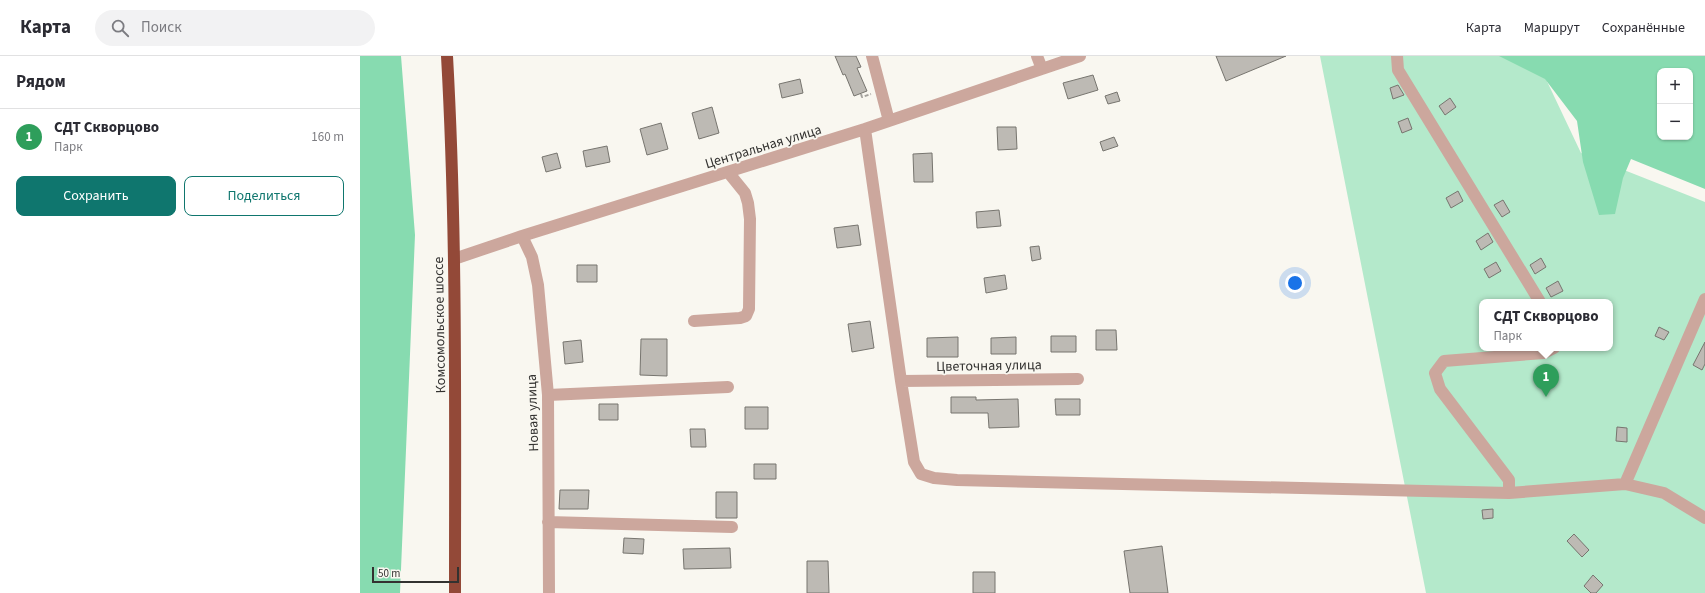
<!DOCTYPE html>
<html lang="ru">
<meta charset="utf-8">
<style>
body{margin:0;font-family:"Source Sans 3",sans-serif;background:#f2f2f3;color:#2b2b33}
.controls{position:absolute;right:12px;top:12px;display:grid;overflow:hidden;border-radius:8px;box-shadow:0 1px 3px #0004}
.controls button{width:36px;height:36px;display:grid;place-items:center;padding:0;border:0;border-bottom:1px solid #e1e1e2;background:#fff;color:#2b2b33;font:20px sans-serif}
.scale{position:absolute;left:12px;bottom:10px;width:87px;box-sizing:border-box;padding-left:4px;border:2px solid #333230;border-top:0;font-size:11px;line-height:14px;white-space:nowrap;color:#333230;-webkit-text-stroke:3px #f9f7f0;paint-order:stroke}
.you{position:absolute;left:935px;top:227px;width:14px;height:14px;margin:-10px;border:3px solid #fff;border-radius:50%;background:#1a73e8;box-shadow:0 0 0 6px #1a73e833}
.badge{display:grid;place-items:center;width:26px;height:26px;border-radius:50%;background:#0f766e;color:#fff;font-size:13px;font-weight:700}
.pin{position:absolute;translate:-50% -33px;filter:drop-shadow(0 1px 2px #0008)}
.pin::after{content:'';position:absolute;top:21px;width:14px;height:12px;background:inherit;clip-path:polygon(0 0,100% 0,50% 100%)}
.popup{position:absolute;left:1119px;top:243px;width:134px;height:52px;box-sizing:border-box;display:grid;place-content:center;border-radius:8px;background:#fff;filter:drop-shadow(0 1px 3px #0005);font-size:13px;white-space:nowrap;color:#7c7c81}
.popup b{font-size:15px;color:#2b2b33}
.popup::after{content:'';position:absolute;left:50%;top:100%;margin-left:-8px;border:8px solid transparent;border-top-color:#fff}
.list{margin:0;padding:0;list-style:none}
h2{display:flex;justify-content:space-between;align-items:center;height:52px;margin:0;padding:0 16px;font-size:17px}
h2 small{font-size:13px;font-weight:400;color:#7c7c81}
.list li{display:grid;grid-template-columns:26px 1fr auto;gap:12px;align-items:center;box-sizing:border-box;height:56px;padding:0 16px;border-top:1px solid #e1e1e2}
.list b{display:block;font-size:15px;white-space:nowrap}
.list p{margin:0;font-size:13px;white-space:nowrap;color:#7c7c81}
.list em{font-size:13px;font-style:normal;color:#7c7c81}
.actions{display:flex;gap:8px;padding:12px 16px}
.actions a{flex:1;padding:9px 0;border:1px solid #0f766e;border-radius:8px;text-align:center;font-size:14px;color:#0f766e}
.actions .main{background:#0f766e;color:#fff}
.icon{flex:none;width:22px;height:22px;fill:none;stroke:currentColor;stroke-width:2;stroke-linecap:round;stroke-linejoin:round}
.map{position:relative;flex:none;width:1345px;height:537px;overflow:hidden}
header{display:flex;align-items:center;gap:24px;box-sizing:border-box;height:56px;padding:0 20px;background:#fff;border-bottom:1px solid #e1e1e2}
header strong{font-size:19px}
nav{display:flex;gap:22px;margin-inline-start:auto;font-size:14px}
.search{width:280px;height:36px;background:#f2f2f3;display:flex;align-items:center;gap:10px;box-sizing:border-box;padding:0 14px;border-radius:22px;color:#7c7c81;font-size:15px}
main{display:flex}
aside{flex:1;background:#fff}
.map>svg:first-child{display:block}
.green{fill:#b4e9cb;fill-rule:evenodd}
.forest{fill:#87dbb0;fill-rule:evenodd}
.building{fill:#bdbab4;stroke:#77756f}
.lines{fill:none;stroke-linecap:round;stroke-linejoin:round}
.path{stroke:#a4a29d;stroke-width:2;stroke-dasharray:4 2;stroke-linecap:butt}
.minor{stroke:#cca79d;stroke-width:12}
.highway{stroke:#934938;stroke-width:12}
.labels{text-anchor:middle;stroke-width:3.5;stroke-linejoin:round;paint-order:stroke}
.street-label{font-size:14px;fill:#333230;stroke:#f9f7f0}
</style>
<header>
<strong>Карта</strong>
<div class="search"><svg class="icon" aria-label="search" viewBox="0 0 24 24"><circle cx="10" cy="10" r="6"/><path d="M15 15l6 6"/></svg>Поиск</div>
<nav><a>Карта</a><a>Маршрут</a><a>Сохранённые</a></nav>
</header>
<main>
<aside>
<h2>Рядом<small></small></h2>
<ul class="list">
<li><span class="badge" style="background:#2e9e5b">1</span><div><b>СДТ Скворцово</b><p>Парк</p></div><em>160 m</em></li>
</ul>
<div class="actions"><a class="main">Сохранить</a><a>Поделиться</a></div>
</aside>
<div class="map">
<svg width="1345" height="537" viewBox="0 0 1345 537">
<rect width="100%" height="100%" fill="#f9f7f0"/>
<path class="green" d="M960 0H1179L1184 19 1221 97 1345 146V537H1066ZM1122 246H1250V292H1122Z"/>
<path class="forest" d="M0 0H41L55 179 40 537H0Z
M1139 0H1345V133L1271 103 1263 122 1255 158 1239 159 1223 106 1217 65 1185 23ZM1300 15H1330V81H1300Z"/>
<path class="building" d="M475 0H496L501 11 497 12 507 35 494 40 485 18 483 19Z
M856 0H926L866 25Z
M733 19 738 34 708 43 703 27Z
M440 23 443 37 422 42 419 28Z
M1038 29 1044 39 1033 43 1030 32Z
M757 36 760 45 748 48 745 40Z
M1090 42 1096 51 1085 59 1079 50Z
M352 51 359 77 339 83 332 57Z
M1048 62 1052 73 1042 77 1038 66Z
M301 67 308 93 287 99 280 73Z
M637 71H656L657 93 638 94Z
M754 81 758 90 743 95 740 86Z
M247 90 250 106 226 111 223 95Z
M197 97 201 112 186 116 182 101Z
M572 97 573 126H554L553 98Z
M1098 135 1103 145 1091 152 1086 142Z
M1143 144 1150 156 1142 161 1134 149Z
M639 154 641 170 617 172 616 156Z
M498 169 501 189 477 192 474 172Z
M1128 177 1133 186 1121 194 1116 185Z
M679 190 681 203 672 205 670 191Z
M1181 202 1186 211 1175 218 1170 209Z
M1136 206 1141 215 1129 222 1124 213Z
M217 209H237V226H217Z
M645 219 647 233 626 237 624 222Z
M1198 225 1203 235 1191 241 1186 232Z
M510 265 514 292 492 296 488 268Z
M1299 271 1309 276 1304 284 1295 280Z
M736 274H756L757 294H736Z
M691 280H716V296H691Z
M598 281V301H567V282Z
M656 281V298H631V282Z
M281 283H307V320L280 319Z
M221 284 223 306 205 308 203 286Z
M1345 286V308L1342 314 1333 309Z
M591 341H616V344L658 343 659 371 629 372 628 357H591Z
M695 343H720V359H696Z
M239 348H258V364H239Z
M385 351H408V373H385Z
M1257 371 1267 372V386L1256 385Z
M330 373H345L346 391H331Z
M394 408H416V423H394Z
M200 434H229L228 453H199Z
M356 436H377V462H356Z
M1133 453V462L1123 463 1122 454Z
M1214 478 1229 494 1222 501 1207 485Z
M264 482 284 483 283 498 263 497Z
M802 490 808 537H770L764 495Z
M370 492 371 512 324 513 323 493Z
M447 505H468L469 537H447Z
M613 516H635V537H613Z
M1233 519 1243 529 1236 537H1231L1224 530Z"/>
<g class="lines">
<path class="path" d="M501 38 502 41 511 38"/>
<path class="minor" d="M512 0 529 65
M677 0 682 13
M1037 0 1038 14 1180 246
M505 73 541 325 554 406 561 418 574 422 597 424 1149 437 1265 428 1304 437 1345 462
M162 180 172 201 178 229 188 339 189 537
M94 203 162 180 505 73 720 0
M334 265 380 262 386 260 389 253 390 163 388 147 385 137 368 116
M541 325 718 323
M188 339 368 331
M1265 428 1345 243
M1149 437V424L1080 333 1075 317 1084 305 1184 297 1194 292
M188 466 372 471"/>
<path class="highway" d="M87 0C97 179 95 358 95 537"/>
</g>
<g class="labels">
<g class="street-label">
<text transform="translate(403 90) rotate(-17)" y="5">Центральная улица</text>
<text transform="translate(79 269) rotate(-91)" y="5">Комсомольское шоссе</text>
<text transform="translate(629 309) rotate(-1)" y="5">Цветочная улица</text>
<text transform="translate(172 357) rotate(-92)" y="5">Новая улица</text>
</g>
</g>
</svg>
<div class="controls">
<button>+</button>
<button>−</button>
</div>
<div class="scale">50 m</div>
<div class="you"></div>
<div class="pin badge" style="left:1186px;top:341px;background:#2e9e5b">1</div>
<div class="popup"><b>СДТ Скворцово</b>Парк</div>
</div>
</main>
